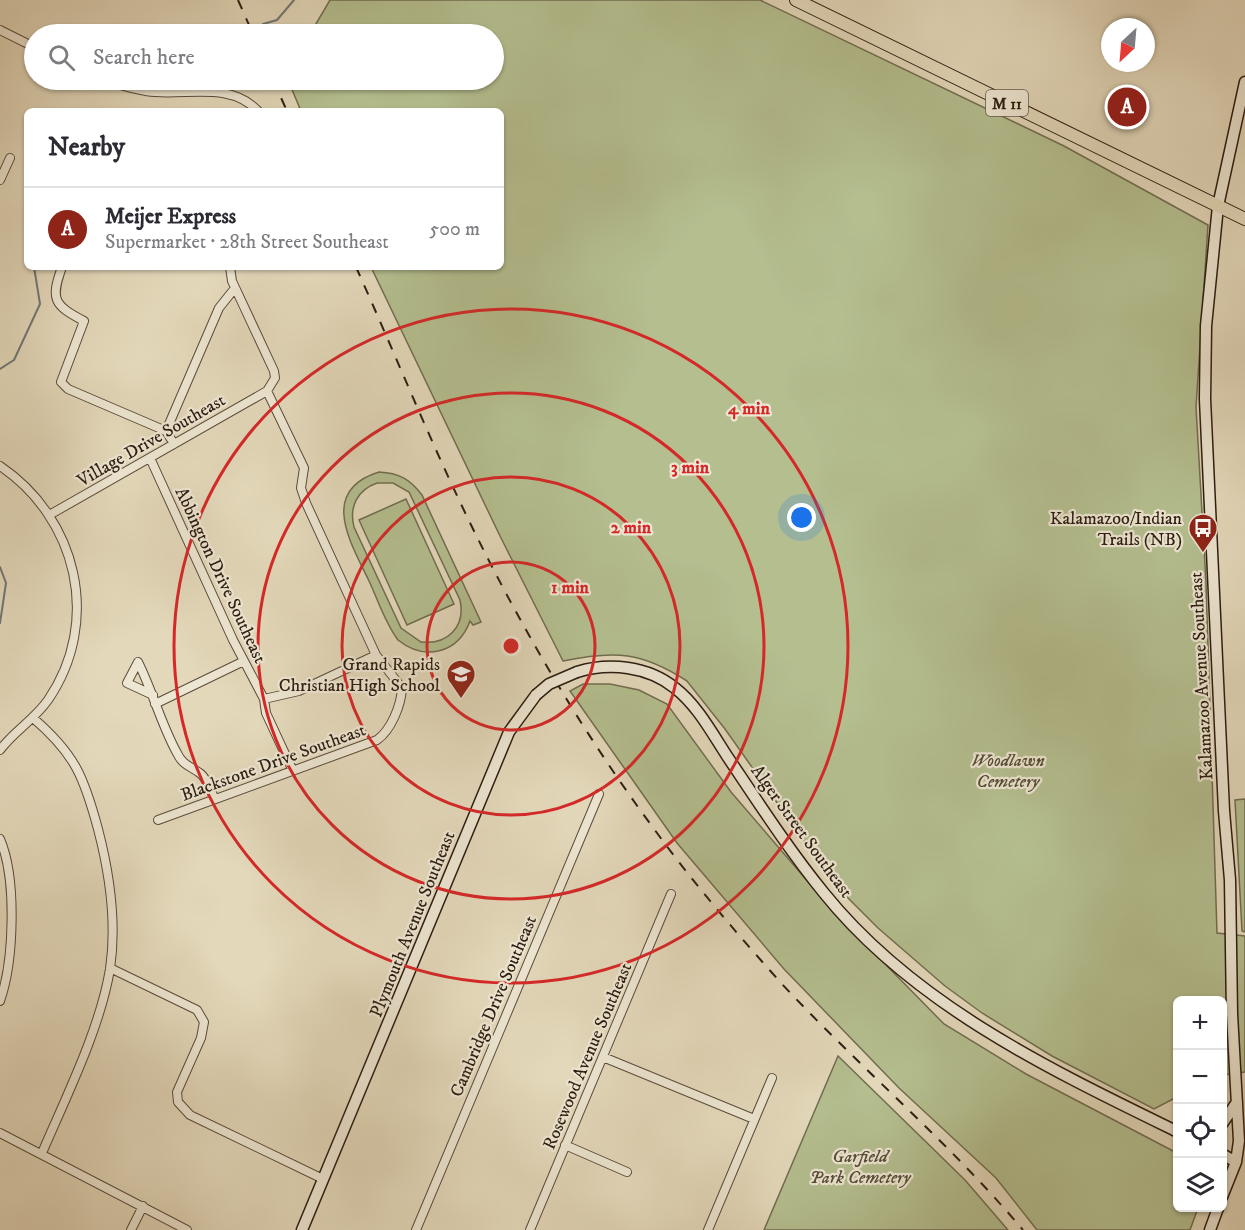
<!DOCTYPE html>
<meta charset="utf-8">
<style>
body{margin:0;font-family:"IM FELL DW Pica",serif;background:#f2f2f3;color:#2b2b33}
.controls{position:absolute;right:18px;bottom:18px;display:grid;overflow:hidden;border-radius:9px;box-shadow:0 2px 4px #0004}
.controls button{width:54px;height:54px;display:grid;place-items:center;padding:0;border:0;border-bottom:2px solid #e1e1e2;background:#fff;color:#2b2b33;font:30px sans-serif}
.compass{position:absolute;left:1101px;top:18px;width:54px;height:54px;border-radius:50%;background:#fff;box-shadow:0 2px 4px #0004;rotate:206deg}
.you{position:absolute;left:802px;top:518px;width:21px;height:21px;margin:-15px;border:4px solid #fff;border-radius:50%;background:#1a73e8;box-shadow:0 0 0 9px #1a73e833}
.badge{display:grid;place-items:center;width:39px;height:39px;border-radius:50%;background:#8f2418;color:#fff;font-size:20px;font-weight:700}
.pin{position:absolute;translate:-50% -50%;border:3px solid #fff;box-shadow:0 2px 6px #0006}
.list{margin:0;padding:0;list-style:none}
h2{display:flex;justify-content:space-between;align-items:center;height:78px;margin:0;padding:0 24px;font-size:26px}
h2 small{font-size:20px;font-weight:400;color:#7c7c81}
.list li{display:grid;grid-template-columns:39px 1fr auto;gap:18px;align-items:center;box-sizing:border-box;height:84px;padding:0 24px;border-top:2px solid #e1e1e2}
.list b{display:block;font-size:22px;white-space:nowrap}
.list p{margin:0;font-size:20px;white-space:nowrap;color:#7c7c81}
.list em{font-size:20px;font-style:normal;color:#7c7c81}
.icon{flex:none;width:33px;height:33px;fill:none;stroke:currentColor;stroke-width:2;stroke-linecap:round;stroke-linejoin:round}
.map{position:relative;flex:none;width:1245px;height:1230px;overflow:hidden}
.search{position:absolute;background:#fff;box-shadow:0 2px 4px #0004;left:24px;top:24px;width:480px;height:66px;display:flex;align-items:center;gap:15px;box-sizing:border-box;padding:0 21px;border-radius:33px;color:#7c7c81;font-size:22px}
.panel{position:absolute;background:#fff;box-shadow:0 2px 4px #0004;left:24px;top:108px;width:480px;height:162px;border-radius:9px}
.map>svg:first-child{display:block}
.green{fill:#b4be8f;stroke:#706d50;stroke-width:1.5;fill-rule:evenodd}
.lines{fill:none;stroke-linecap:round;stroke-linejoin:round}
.stream{stroke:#6f7878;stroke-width:2}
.minor-casing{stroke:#5a4b3b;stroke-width:10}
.secondary-casing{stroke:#2c1c11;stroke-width:13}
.primary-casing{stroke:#2c1c11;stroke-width:14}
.minor{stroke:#ede6d2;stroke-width:8}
.secondary{stroke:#ede6d2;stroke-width:10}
.primary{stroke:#e3d8ba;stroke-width:12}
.rail{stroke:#2c1c11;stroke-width:2;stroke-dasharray:10 10;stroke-linecap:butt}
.secondary-bridge-casing{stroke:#2c1c11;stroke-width:13;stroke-linecap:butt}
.secondary-bridge{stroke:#ede6d2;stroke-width:10}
.ring{fill:none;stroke:#d62828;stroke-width:3}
.labels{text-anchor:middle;stroke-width:4.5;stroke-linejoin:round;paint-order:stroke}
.shield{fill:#ede6d2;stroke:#66594b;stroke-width:1.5}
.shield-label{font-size:16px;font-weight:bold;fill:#2c1c11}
.street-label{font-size:18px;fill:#2c1c11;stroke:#ede6d2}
.poi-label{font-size:18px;fill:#2c1c11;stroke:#ede6d2;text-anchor:end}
.park-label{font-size:18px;font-style:italic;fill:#554d37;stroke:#ede6d2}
.centre{fill:#d62828;stroke:#ede6d2;stroke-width:3}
.ring-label{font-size:18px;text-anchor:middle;font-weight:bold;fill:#d62828;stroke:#ede6d2;stroke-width:4.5;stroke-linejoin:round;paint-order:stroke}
</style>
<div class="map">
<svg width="1245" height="1230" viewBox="0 0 1245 1230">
<rect width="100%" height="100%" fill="#e3d8ba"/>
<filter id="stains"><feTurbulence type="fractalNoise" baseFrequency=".00333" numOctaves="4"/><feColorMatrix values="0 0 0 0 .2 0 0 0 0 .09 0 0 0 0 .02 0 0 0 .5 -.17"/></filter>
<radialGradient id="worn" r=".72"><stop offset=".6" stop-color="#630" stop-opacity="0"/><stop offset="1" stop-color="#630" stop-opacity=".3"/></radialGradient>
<path class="green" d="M330 0H760L1064 146 1208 225 1196 407 1206 582 1217 933 1245 936V1072L1223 1075 1222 1000H1178L1177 1097 1154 1109 1052 1056 982 1013 945 986 878 928 848 898 819 862 725 729 687 681C642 652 615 650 563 661L500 536 371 267H501V111H301L288 80H494V34H310Z
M379 472C399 473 410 479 422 495L481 622 473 625 470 621C458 654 424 661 398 640 385 623 378 600 369 581 351 543 318 491 379 472ZM377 483H393L409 492 460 600C466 627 447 645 421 642L401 628 354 527C349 507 357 490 377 483Z
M406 499 454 604 407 625 359 520Z
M583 684H610L639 690 667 704 731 792 834 912 944 1024 1026 1074 1177 1153 1178 1208H1198L1190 1230H1037L996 1178 899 1088 784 969 677 843 570 691Z
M1245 799V932L1242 931 1235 800Z
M838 1056 965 1180 1008 1230H764Z"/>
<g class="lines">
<path class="stream" d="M263 24 277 20 294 0
M194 81 195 80
M0 369 14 360 40 304 34 267
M0 567 6 583 0 623"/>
<g class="minor-casing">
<path id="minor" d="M0 30 34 47
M104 80C121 85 137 91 155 92 190 95 231 82 258 111
M0 180 10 158
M62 267C50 300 54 305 84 321L61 382 68 389 166 431
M174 444 166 431 219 308 235 288
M150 458 233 640 264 699 266 713 293 771
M0 466C77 518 102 621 48 700 34 720 14 731 0 750
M51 514 267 391 275 378 274 371 232 281 230 267
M153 695 127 683 138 662C153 692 161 724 177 753 183 766 191 766 201 774 207 779 211 792 215 799
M264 699 299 691 376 655
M155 704 244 661
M33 718C75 754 84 777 98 829 110 875 117 922 110 969 100 1029 66 1097 42 1153
M158 820 377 740C391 730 401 706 402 688L376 655 306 503 301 488 304 468 267 391
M0 839C17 879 14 961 0 1001
M110 968 197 1010 204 1022 201 1038 177 1092 178 1102 190 1115 323 1179
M603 1057 754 1119
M0 1133 187 1230
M565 1145 627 1172
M131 1230 143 1206
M416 1230 599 794
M530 1230 671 894
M708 1230 772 1078"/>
</g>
<g class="secondary-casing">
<path id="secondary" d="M577 672C609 662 648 666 675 688 697 705 712 733 727 756 758 802 789 850 824 893 914 1005 1051 1070 1178 1132
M1222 1124 1237 1102
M1222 1154 1236 1162
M1222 1197 1236 1162 1239 1141 1232 1014 1230 880 1224 811 1205 399 1206 326 1218 206 1245 82
M302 1230 509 732 536 695
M1210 1230 1218 1208"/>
</g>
<g class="primary-casing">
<path id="primary" d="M796 0 1245 219"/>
</g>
<use href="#minor" class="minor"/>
<use href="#secondary" class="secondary"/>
<use href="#primary" class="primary"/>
<path class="rail" d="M238 0 253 34
M273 80 287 111
M356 267C396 356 432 446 475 533 527 638 587 739 657 833 695 885 739 936 782 984 860 1068 949 1142 1023 1230"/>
<g class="secondary-bridge-casing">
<path id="secondary-bridge" d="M536 695 549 684 577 672"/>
</g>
<use href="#secondary-bridge" class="secondary-bridge"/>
</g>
<g class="ring">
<circle cx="511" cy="646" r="84"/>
<circle cx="511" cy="646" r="169"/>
<circle cx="511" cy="646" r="253"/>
<circle cx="511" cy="646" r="337"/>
</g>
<defs>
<g id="bus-pin" transform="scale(1.5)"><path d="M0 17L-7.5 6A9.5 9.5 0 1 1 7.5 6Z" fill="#8f2418" stroke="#ede6d2"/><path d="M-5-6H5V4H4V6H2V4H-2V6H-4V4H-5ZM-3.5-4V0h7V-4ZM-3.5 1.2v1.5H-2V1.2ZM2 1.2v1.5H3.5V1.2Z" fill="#fff"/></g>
<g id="school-pin" transform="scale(1.5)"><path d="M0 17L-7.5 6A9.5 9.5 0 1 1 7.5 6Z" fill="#8f2418" stroke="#ede6d2"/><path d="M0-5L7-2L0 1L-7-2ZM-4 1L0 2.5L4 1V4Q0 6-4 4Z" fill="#fff"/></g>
</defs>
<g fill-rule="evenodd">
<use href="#bus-pin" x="1203" y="528"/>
<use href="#school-pin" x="461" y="674"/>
</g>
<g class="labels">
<rect class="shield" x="986" y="90" width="42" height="26" rx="4.5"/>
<g class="shield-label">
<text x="1007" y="109">M 11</text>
</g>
<g class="street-label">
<text transform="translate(151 440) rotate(-30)" y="6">Village Drive Southeast</text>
<text transform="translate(221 575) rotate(65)" y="6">Abbington Drive Southeast</text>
<text transform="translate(1201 676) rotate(-93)" y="6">Kalamazoo Avenue Southeast</text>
<text transform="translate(273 762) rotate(-20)" y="6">Blackstone Drive Southeast</text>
<text transform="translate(802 831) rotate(54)" y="6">Alger Street Southeast</text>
<text transform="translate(412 924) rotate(-68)" y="6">Plymouth Avenue Southeast</text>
<text transform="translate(493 1006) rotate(-67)" y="6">Cambridge Drive Southeast</text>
<text transform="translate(587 1056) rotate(-67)" y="6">Rosewood Avenue Southeast</text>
</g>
<g class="poi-label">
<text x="1182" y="524">Kalamazoo/Indian<tspan x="1182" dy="21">Trails (NB)</tspan></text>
<text x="440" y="670">Grand Rapids<tspan x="440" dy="21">Christian High School</tspan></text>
</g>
<g class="park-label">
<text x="1008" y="766">Woodlawn<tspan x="1008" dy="21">Cemetery</tspan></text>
<text x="860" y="1162">Garfield<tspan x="860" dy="21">Park Cemetery</tspan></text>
</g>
</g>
<circle cx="511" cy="646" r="9" class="centre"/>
<g class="ring-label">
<text x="749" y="414">4 min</text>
<text x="690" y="473">3 min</text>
<text x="631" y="533">2 min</text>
<text x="570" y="593">1 min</text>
</g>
<rect width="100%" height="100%" filter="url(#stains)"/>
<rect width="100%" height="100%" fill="url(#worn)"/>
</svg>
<div class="controls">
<button>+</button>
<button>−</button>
<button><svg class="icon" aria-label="locate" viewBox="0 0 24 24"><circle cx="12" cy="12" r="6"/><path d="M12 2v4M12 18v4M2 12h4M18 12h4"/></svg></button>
<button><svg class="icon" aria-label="layers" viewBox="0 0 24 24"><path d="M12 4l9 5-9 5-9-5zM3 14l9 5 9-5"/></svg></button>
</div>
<svg class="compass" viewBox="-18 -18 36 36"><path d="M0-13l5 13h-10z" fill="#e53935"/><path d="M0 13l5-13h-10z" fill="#7c7c81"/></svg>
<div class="you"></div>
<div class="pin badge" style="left:1127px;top:107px">A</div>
<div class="search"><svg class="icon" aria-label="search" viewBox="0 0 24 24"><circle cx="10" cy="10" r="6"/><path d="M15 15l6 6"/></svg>Search here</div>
<section class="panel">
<h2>Nearby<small></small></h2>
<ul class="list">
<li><span class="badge">A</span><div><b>Meijer Express</b><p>Supermarket · 28th Street Southeast</p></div><em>500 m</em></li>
</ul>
</section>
</div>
